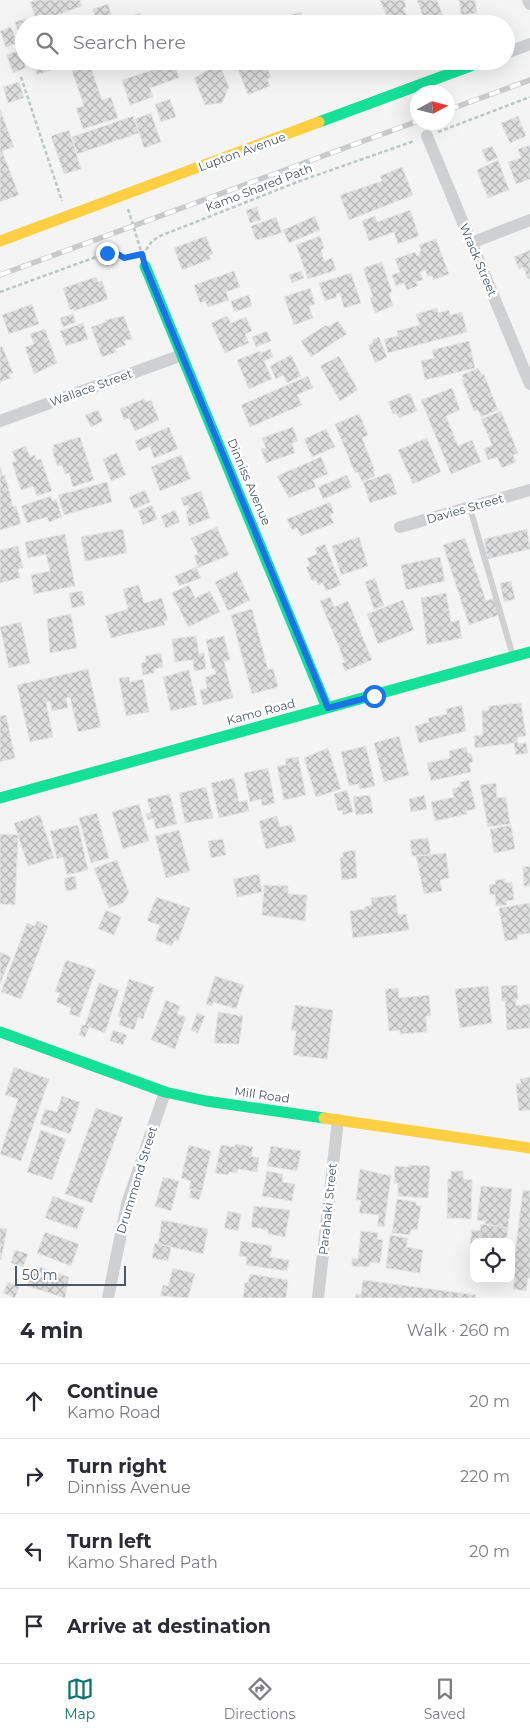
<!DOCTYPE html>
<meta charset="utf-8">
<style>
body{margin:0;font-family:Montserrat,sans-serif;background:#f7f7f7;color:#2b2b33}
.controls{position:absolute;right:15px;bottom:15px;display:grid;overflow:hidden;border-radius:10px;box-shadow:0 5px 20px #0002}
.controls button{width:45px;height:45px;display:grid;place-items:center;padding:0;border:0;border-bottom:1px solid #e1e1e2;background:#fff;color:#2b2b33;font:25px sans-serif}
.compass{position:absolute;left:410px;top:85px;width:45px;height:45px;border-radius:50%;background:#fff;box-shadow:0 5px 20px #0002;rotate:83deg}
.scale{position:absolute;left:15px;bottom:12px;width:111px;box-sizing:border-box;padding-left:5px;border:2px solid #4a5661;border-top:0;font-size:14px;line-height:18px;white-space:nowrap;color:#4a5661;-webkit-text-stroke:4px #fff;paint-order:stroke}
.stop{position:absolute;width:15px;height:15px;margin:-11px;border:4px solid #1a73e8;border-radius:50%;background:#fff}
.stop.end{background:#1a73e8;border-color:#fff;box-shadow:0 1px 5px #0008}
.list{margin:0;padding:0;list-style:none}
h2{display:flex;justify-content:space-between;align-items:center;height:65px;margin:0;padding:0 20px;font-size:21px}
h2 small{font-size:16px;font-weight:400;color:#7c7c81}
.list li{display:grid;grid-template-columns:32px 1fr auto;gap:15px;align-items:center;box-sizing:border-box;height:75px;padding:0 20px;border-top:1px solid #e1e1e2}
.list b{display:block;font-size:19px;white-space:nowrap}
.list p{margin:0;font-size:16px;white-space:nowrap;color:#7c7c81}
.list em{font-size:16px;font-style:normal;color:#7c7c81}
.icon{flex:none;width:28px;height:28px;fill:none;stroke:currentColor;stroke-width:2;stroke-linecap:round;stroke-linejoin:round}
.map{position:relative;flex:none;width:530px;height:1298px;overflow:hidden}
.search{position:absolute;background:#fff;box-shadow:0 5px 20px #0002;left:15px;right:15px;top:15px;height:55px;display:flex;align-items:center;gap:12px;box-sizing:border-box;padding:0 18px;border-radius:28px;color:#7c7c81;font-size:19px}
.sheet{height:365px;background:#fff}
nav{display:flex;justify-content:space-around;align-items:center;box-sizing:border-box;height:70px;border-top:1px solid #e1e1e2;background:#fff;font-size:14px;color:#7c7c81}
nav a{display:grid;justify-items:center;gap:2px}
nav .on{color:#0f766e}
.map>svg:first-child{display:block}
.building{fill:url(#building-cross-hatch);stroke:#e5e6e7}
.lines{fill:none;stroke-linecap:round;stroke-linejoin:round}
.path{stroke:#bcc7c4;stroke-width:2.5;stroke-dasharray:4 2.5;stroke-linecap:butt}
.lane{stroke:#ced0d2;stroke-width:6}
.street{stroke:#ced0d2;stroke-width:12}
.fast{stroke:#16e098;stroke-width:11}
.slow{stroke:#ffcf43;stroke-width:11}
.rail-casing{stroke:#c9cacc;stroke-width:5.5}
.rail{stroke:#fff;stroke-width:4;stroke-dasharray:11;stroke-linecap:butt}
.route{stroke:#1a73e8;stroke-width:6}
.labels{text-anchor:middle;stroke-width:5;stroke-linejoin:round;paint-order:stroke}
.street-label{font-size:12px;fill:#4a5661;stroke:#fff}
</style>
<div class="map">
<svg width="530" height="1298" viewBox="0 0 530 1298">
<defs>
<pattern id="building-cross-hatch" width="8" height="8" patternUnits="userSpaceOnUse" patternTransform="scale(1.25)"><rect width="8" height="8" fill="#ddddde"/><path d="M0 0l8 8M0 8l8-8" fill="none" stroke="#b5b6b7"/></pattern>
</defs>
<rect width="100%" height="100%" fill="#f4f4f4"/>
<path class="building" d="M36 0H80L82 6 37 22 30 2Z
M380 0H404L406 7 403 8 411 24H390Z
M417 0H437L446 24H426Z
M459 0H475L477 13 461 15Z
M108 4 114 24H97L93 9Z
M301 12 305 24H280L293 18 291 15Z
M140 13 143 24H120L119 20Z
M237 17 240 24H222L221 23Z
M25 19 27 24H24V40L21 41 15 22Z
M11 27 17 43 6 47 0 31Z
M20 50 26 68 13 73 7 55Z
M33 61H75V62L37 75Z
M113 61H138L116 69Z
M232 61H269L272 69 268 70 271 77 267 79 270 86 248 95 238 69 235 70Z
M294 61H319L320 63 298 70Z
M174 63 179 78 150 88 153 97 130 105 122 80Z
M219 64 229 87 222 103 205 105 194 78Z
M90 65 102 100 111 97 118 118 83 129 76 108 84 106 72 71Z
M19 82 24 98 8 103 3 87Z
M170 99 176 117 161 122 155 104Z
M0 109 14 147 2 151 19 195 0 202Z
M151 113 161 142 144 148 135 119Z
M133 116 139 133 77 154 72 137Z
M518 116 526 136 510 143 501 123Z
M69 130 81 169 64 174 51 136Z
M530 145V179L516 184 508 162 521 158 518 149Z
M492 146 498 158 487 162 482 150Z
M498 160 509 190 488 198 477 170Z
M402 167 413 195 349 220 340 195 382 181 380 176Z
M257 207 261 220 250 223 246 210Z
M410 210 419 236 398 244 394 232 369 241 362 221 375 216 377 222Z
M315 216 320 230 289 243 283 230Z
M276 217 282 233 256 240 251 226Z
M206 236 213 254 209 256 211 259 182 270 174 248Z
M320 236 324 248 321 250 324 261 332 258 336 270 308 279 296 245Z
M436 239 449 274 433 280 432 275 428 277 425 270 420 272 423 280 416 282 418 286 407 290 404 283 396 286 392 275 400 272 395 259 415 252 417 256 420 255 419 252 421 251 419 245Z
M530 250V278L528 279 523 267 519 269 514 257Z
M382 262 392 292 389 293 393 306 375 313 370 298 373 297 363 268Z
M234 271 240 287 226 292 229 300 208 307 205 301 200 303 194 285Z
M301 271 304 278 292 283 289 275Z
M351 273 361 303 344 308 340 293 336 294 337 297 325 301 319 283Z
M96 277 98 282 102 281 108 299 74 311 73 309 70 310 63 288Z
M310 288 315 304 309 306 313 318 294 325 284 297Z
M249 295 252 306 234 312 231 301Z
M32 304 39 324 9 334 2 315Z
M437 308 438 313 449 310 451 315 462 312 467 332 388 353 384 339 398 336 397 331 420 325 416 314Z
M73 314 76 322 63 327 60 318Z
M124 316 132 339 124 341 126 345 115 349 117 352 102 357 91 327 106 322 105 320Z
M227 316 231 323 246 317 252 331 245 334 249 343 225 353 211 323Z
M338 321 347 334 311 357 301 341 326 325 328 327Z
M83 323 88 339 66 346 60 331Z
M45 329 57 363 34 374 25 347 34 344 30 334Z
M267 331 271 341 256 347 252 337Z
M379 337 387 357 375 363 368 345 373 343 372 340Z
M469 341 475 368 425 380 421 361 434 358 432 350Z
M2 346 13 373 9 374 11 378 0 382V347Z
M270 349 273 357 264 361 272 379 249 389 237 360 260 351 261 353Z
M291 355 301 376 287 383 283 375 276 379 270 366Z
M339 356 358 390 340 401 320 366Z
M478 368 482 375 484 374 498 410 481 417 478 410 474 411 462 380 464 379 462 375Z
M308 376 313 388 297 395 302 405 250 427 241 405Z
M452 388 460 410 446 416 458 446 472 440 481 462 451 474 421 400Z
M410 393 417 411 399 418 396 413 393 414 388 402Z
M144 399 146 402 151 400 159 420 135 431 129 418 124 420 120 409Z
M98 410 103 421 91 427 85 415Z
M501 411 518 453 513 455 516 462 502 468 497 457 488 460 484 449 492 445 481 419Z
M359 414 368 435 362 438 375 471H373L375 476 362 482 358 472 355 473 335 424Z
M169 427 178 449 154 458 150 446 139 451 135 441Z
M293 427 298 441 292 443 295 453 266 463 261 449 266 448 262 438Z
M326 429 335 447 312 457 304 439Z
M80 437 94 480 73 487 69 473 65 474 62 465 57 466 52 449 54 448 53 445Z
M427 438 441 472 413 484 398 450Z
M26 446 30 457 35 455 36 460 41 459 52 491 37 496 33 486 21 490 12 462 16 461 12 451Z
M117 453 126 475 111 481 103 459Z
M181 455 191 479 160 491 151 467Z
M321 457 328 474 313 480 316 487 289 498 277 476Z
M0 466 3 476 5 475 13 507 16 506 21 524 0 530Z
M390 473 397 494 370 503 363 482Z
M347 475 352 487 323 499 318 487Z
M107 482 112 502 64 515 58 495Z
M145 490 150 502 134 509 129 497Z
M201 491 210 518 189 526 186 511 189 510 188 505 184 506 181 498Z
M51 496 52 501 56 499 62 517 49 522 47 517 27 523 21 506Z
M330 502 334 513 330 515 334 523 301 536 297 528 292 530 287 519Z
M152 505 157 519 143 525 138 511Z
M175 510 180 522 166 528 161 516Z
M217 527 229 555 198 568 194 556 198 554 191 538Z
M123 529 127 553 85 561 81 537Z
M527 529 530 549 488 559 484 539Z
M65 534 75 586 34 594 31 575 50 571 46 554 28 558 25 542Z
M359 537 368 566 341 575 332 546Z
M465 538 486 601 494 598 499 615 469 625 443 545Z
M325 544 341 585 326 591 323 583 318 585 316 580 312 581 306 567 310 565 307 558 317 554 315 548Z
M18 546 23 568 18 569 20 578 0 583V550Z
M440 557 445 581 406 590 401 565Z
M196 567 201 578 179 586 175 576Z
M237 571 250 600 228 611 215 582Z
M375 578 384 606 374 609 365 582Z
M511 581 515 599 504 602 500 583Z
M139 585 144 603 162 598 168 620 164 621 165 625 111 638 105 616 128 609 123 589Z
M189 585 195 598 210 591 220 612 188 627 172 593Z
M82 591 85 605 72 608 69 593Z
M446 593 451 622 459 620 462 638 427 645 421 598Z
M330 597 334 607 348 601 372 660 345 671 342 663 345 662 320 601Z
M403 600 414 630 378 644 367 614Z
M252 609 268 670 273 668 278 687 252 694 231 615Z
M71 614 77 648 50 653 47 619Z
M21 622 30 663 9 668 0 627Z
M196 636 199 654 204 653 206 669 194 671 193 660 175 662 172 639Z
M224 636 230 660 224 661 233 698 203 705 200 690 207 688 205 677 216 674 214 668 212 669 206 640Z
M161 653 163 667 154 669V673L143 675 141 663 146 662 145 656Z
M88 669 101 727 78 732 70 697 66 698 68 708 52 711 50 701 46 702 53 737 30 742 17 685Z
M189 670 197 705 171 711 163 677Z
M129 677 130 682 143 679 149 712 126 716 119 678Z
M521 703 526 736 517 737 518 744 526 743 528 753 516 755 514 743 475 748 474 736 483 735 482 711 489 710V706Z
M462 705 466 731 419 743 415 726 429 722 428 718 447 714 446 709Z
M6 715 15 758 0 762V716Z
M399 736 409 775 384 782 374 743Z
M366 746 375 786 360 789 358 784 349 786 341 752Z
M466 747 468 754 471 753 473 762 469 763 471 772 431 781 427 763 450 758 449 751Z
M328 748 341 789 316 797 304 758Z
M298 757 306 795 284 800 277 766 286 765 285 759Z
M268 768 275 803 262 806 261 799 250 802 244 773Z
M234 778 239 802 247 800 249 811 219 818 211 783Z
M469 780 476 809 466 811 467 814 435 821 431 802 454 797 452 789 461 786 460 782Z
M496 783 497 798 506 797 510 824 488 827 480 785Z
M206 787 213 818 185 823 179 793Z
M347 790 353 812 343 815 342 810 338 811 334 794Z
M170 794 177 824 156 829 153 818 148 820 146 814 151 812 147 799Z
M370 795 373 813 356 815 353 797Z
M424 795 427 809 411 812 409 799Z
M139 804 149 841 123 849 112 812Z
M97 813 109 858 91 863 79 818Z
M40 815 54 858 28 866 14 823Z
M277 816 280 827 291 825 296 841 266 849 259 821Z
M78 825 88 870 67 875 63 857 57 859 50 831Z
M511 825 515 849 494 853 490 829Z
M179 830 190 871 166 878 155 836Z
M0 834 18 835 15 905 0 904Z
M428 838 431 855 412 856 410 840Z
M223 839 226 855 211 858 208 841Z
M355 850 357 878 342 880 340 858 343 857V852Z
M446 853 449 878 440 880 442 891 424 894 416 856Z
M117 860 129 892 123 903 109 908 94 868Z
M530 866V886H524L523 867Z
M259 874 262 892 237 897 233 879Z
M75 876 77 889 66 891 64 878Z
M505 879V883L512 882 514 900 506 901 507 905 496 906 495 894 490 895 489 885 496 884 495 880Z
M264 885 288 886V894L307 895 305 921 262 915Z
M396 895 398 915 406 914 409 930 353 938 350 911 365 909 364 907 372 905 371 898Z
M156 897 190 908 178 941 175 939 172 946 155 940 160 925 147 921Z
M530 903V933L517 935 518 939 505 941 499 908Z
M106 910 121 917 114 935 98 929Z
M37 921 48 926 21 999 1 992 27 923 35 926Z
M0 952 11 957 0 984Z
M66 960 96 970 79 1017 69 1014 71 1008 56 1002 60 993 55 992Z
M215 976 244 985 236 1009 213 1002 212 1006 206 1004Z
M129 979 154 987 143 1019 138 1017 134 1030 119 1025 121 1017 118 1016Z
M99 983 119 990 105 1033 89 1027 85 1037 79 1035 82 1025H85Z
M517 985 518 999H515L516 1006 530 1004V1028L507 1030 505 1001H502L501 986Z
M488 986 492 1023 460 1028 455 989Z
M398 988 399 998 429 995 431 1016H426L427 1032 400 1034V1030L389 1031 385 989Z
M166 1000 180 1006 177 1014 186 1017 175 1049 151 1040Z
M295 1005 333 1010 327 1059 293 1055 296 1031 291 1030Z
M218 1012 243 1016 239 1044 214 1043Z
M197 1013 205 1016 198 1033 191 1030Z
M113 1030 127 1035 123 1045 110 1041Z
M14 1067 49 1079 21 1161 0 1154 18 1099 5 1095Z
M530 1077V1110L519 1111 516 1084 521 1083 520 1079Z
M62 1096 80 1102 70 1134 40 1124 45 1109 57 1112Z
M96 1108 123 1117 92 1203 65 1194Z
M41 1130 66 1139 52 1180 27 1172Z
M235 1144 253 1147 251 1156 259 1158 257 1172 238 1169 237 1173 229 1172 228 1175 215 1173 221 1145 235 1147Z
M189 1145 211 1151 202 1191 189 1189 191 1181 181 1178Z
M271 1146 301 1151 297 1171 267 1166Z
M409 1165 430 1166 428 1198 398 1196V1183H394L395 1166 409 1167Z
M360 1169 391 1176 384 1227 377 1226 379 1215 359 1213 361 1200H356Z
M267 1171 283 1174 282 1182 295 1184 292 1201 262 1196Z
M451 1171H463V1179L472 1180 471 1219 447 1218 448 1179H451Z
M163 1177 179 1181 171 1211 155 1206Z
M481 1186 512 1189 508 1228 485 1224V1221L477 1220Z
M191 1189 202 1191 199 1200 189 1197Z
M523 1190 530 1191V1278H528L526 1291 513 1289 515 1277H512Z
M53 1196 85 1208 77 1229 45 1218Z
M397 1199 416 1202V1205L421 1206 417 1230 411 1229 410 1235 392 1233Z
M254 1206 290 1210 285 1237 268 1234V1230L251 1227Z
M228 1211 241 1214 238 1231 224 1228Z
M162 1220 208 1229 203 1254 158 1244Z
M481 1224 508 1228 506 1242H474V1245L470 1244 472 1230 480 1231Z
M0 1228 7 1229 1 1260 0 1259Z
M361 1231 378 1233 377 1239 383 1240 380 1263 370 1262 369 1267 352 1266V1258L358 1259Z
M45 1232 79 1244 71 1266 37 1253Z
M390 1235 408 1238 406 1247 423 1250 420 1273 386 1268Z
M241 1241 272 1246 270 1257 289 1260 287 1271 246 1265 247 1257 239 1256Z
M155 1243 171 1247 168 1261 152 1258Z
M15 1250 28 1254 23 1267 11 1263Z
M40 1267 69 1277 65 1298 27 1286 32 1272 38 1273Z
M173 1268 195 1274 188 1298 160 1296 163 1285 168 1286Z
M250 1274 288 1280 286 1298H243L245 1282 248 1283Z
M363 1280 476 1295 475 1298H355L356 1294H361Z
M8 1282 19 1287 15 1298 3 1293Z"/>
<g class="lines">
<path class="path" d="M21 77 62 201
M413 104 418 114
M438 132 530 97
M128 209 141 251
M146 250 152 241 160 236 300 181 414 141
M0 292 107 253C117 253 123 258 132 257"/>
<path class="lane" d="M470 508 513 656"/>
<path class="street" d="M528 0 530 4
M506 53 530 44
M427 136 530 384
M471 243 530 220
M0 421 182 355
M400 527 530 490
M108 1298 127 1204 165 1092
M318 1298 338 1120"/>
<path class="fast" d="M319 122 484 61
M145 266 327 708
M0 798 530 652
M0 1032 165 1092 206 1101 324 1118"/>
<path class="slow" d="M0 241 319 122
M324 1118 530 1148"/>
<g class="rail-casing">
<path id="rail" d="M448 110 530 80
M0 275 418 121"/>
</g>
<use href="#rail" class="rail"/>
</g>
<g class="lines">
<path class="route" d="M107 253H116L124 258 142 254 145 266 328 708 374 696"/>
</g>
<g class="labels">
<g class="street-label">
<text transform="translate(242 152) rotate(-20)" y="4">Lupton Avenue</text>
<text transform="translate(259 188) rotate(-21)" y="4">Kamo Shared Path</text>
<text transform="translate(478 260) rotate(67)" y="4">Wrack Street</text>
<text transform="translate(91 388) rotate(-20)" y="4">Wallace Street</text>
<text transform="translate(249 482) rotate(67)" y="4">Dinniss Avenue</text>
<text transform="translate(465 509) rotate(-16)" y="4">Davies Street</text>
<text transform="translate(261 712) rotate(-15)" y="4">Kamo Road</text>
<text transform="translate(262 1095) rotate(8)" y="4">Mill Road</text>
<text transform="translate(137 1180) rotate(-73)" y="4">Drummond Street</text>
<text transform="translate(328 1209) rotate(-84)" y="4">Parahaki Street</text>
</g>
</g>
</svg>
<div class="controls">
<button><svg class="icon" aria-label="locate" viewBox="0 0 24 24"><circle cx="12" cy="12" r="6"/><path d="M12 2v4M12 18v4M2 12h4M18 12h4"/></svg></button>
</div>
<svg class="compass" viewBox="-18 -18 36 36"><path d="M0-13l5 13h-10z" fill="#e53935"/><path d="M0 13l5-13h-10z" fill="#7c7c81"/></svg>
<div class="scale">50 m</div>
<div class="stop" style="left:374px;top:696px"></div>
<div class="stop end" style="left:107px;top:253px"></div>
<div class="search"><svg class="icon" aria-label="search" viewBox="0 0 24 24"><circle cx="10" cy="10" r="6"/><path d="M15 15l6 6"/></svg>Search here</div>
</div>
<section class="sheet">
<h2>4 min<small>Walk · 260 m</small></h2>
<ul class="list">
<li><svg class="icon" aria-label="ahead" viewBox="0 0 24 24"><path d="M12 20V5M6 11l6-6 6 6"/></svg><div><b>Continue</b><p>Kamo Road</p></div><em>20 m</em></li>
<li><svg class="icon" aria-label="right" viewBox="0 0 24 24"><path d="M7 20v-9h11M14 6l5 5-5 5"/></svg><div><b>Turn right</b><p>Dinniss Avenue</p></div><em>220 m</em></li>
<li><svg class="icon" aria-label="left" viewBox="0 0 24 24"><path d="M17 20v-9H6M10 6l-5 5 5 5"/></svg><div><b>Turn left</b><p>Kamo Shared Path</p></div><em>20 m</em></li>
<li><svg class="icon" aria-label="arrive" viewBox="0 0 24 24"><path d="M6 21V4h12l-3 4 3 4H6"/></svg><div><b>Arrive at destination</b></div></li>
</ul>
</section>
<nav>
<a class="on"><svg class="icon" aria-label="map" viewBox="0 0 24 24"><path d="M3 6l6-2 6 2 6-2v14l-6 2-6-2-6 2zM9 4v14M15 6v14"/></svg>Map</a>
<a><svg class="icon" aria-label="directions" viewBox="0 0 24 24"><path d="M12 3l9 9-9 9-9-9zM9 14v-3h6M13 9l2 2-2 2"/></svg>Directions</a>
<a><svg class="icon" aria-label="saved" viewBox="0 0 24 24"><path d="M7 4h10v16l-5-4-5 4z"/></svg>Saved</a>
</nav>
